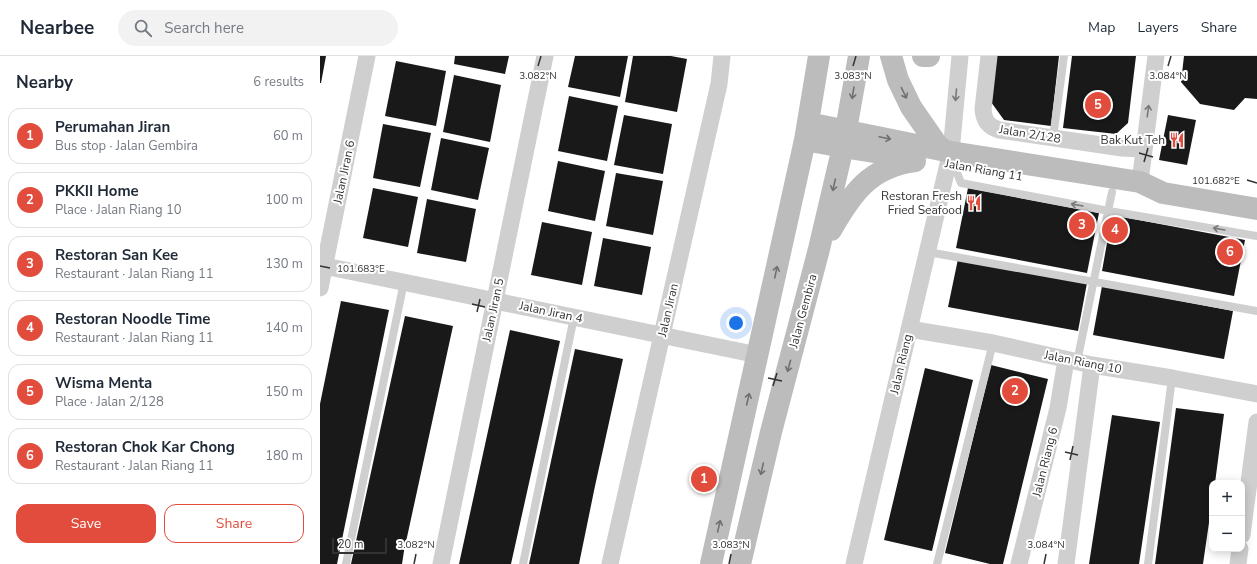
<!DOCTYPE html>
<meta charset="utf-8">
<style>
body{margin:0;font-family:"Nunito Sans",sans-serif;background:#f2f2f3;color:#1f2937}
.controls{position:absolute;right:12px;bottom:12px;display:grid;overflow:hidden;border-radius:8px;box-shadow:0 2px 10px #0003}
.controls button{width:36px;height:36px;display:grid;place-items:center;padding:0;border:0;border-bottom:1px solid #e0e1e3;background:#fff;color:#1f2937;font:20px sans-serif}
.scale{position:absolute;left:12px;bottom:10px;width:55px;box-sizing:border-box;padding-left:4px;border:2px solid #323232;border-top:0;font-size:11px;line-height:14px;white-space:nowrap;color:#323232;-webkit-text-stroke:3px #fff;paint-order:stroke}
.you{position:absolute;left:416px;top:267px;width:14px;height:14px;margin:-10px;border:3px solid #fff;border-radius:50%;background:#1a73e8;box-shadow:0 0 0 6px #1a73e833}
.badge{display:grid;place-items:center;width:26px;height:26px;border-radius:50%;background:#e24c3c;color:#fff;font-size:13px;font-weight:700}
.pin{position:absolute;translate:-50% -50%;border:2px solid #fff;box-shadow:0 1px 4px #0006}
.list{margin:0;padding:0;list-style:none}
h2{display:flex;justify-content:space-between;align-items:center;height:52px;margin:0;padding:0 16px;font-size:17px}
h2 small{font-size:13px;font-weight:400;color:#747a83}
.list li{display:grid;grid-template-columns:26px 1fr auto;gap:12px;align-items:center;box-sizing:border-box;height:56px;margin:0 8px 8px;padding:0 8px;border:1px solid #e0e1e3;border-radius:12px}
.list b{display:block;font-size:15px;white-space:nowrap}
.list p{margin:0;font-size:13px;white-space:nowrap;color:#747a83}
.list em{font-size:13px;font-style:normal;color:#747a83}
.actions{display:flex;gap:8px;padding:12px 16px}
.actions a{flex:1;padding:9px 0;border:1px solid #e24c3c;border-radius:12px;text-align:center;font-size:14px;color:#e24c3c}
.actions .main{background:#e24c3c;color:#fff}
.icon{flex:none;width:22px;height:22px;fill:none;stroke:currentColor;stroke-width:2;stroke-linecap:round;stroke-linejoin:round}
.map{position:relative;flex:none;width:937px;height:508px;overflow:hidden}
header{display:flex;align-items:center;gap:24px;box-sizing:border-box;height:56px;padding:0 20px;background:#fff;border-bottom:1px solid #e0e1e3}
header strong{font-size:19px}
nav{display:flex;gap:22px;margin-inline-start:auto;font-size:14px}
.search{width:280px;height:36px;background:#f2f2f3;display:flex;align-items:center;gap:10px;box-sizing:border-box;padding:0 14px;border-radius:22px;color:#747a83;font-size:15px}
main{display:flex}
aside{flex:1;background:#fff}
.map>svg:first-child{display:block}
.building{fill:#191919}
.lines{fill:none;stroke-linecap:round;stroke-linejoin:round}
.lane{stroke:#cfcfcf;stroke-width:8}
.street{stroke:#cfcfcf;stroke-width:17}
.secondary{stroke:#bcbcbc;stroke-width:22}
.oneway{stroke:#707070}
.oneway2{stroke:#797979}
.ticks{fill:none;stroke:#323232;stroke-width:1.5}
.labels{text-anchor:middle;stroke-width:4;stroke-linejoin:round;paint-order:stroke}
.street-label{font-size:12px;fill:#323232;stroke:#fff}
.poi-label{font-size:12px;fill:#323232;stroke:#fff;text-anchor:end}
.ticks-label{font-size:10px;text-anchor:middle;fill:#323232;stroke:#fff;stroke-width:4;stroke-linejoin:round;paint-order:stroke}
</style>
<header>
<strong>Nearbee</strong>
<div class="search"><svg class="icon" aria-label="search" viewBox="0 0 24 24"><circle cx="10" cy="10" r="6"/><path d="M15 15l6 6"/></svg>Search here</div>
<nav><a>Map</a><a>Layers</a><a>Share</a></nav>
</header>
<main>
<aside>
<h2>Nearby<small>6 results</small></h2>
<ul class="list">
<li><span class="badge">1</span><div><b>Perumahan Jiran</b><p>Bus stop · Jalan Gembira</p></div><em>60 m</em></li>
<li><span class="badge">2</span><div><b>PKKII Home</b><p>Place · Jalan Riang 10</p></div><em>100 m</em></li>
<li><span class="badge">3</span><div><b>Restoran San Kee</b><p>Restaurant · Jalan Riang 11</p></div><em>130 m</em></li>
<li><span class="badge">4</span><div><b>Restoran Noodle Time</b><p>Restaurant · Jalan Riang 11</p></div><em>140 m</em></li>
<li><span class="badge">5</span><div><b>Wisma Menta</b><p>Place · Jalan 2/128</p></div><em>150 m</em></li>
<li><span class="badge">6</span><div><b>Restoran Chok Kar Chong</b><p>Restaurant · Jalan Riang 11</p></div><em>180 m</em></li>
</ul>
<div class="actions"><a class="main">Save</a><a>Share</a></div>
</aside>
<div class="map">
<svg width="937" height="508" viewBox="0 0 937 508">
<rect width="100%" height="100%" fill="#fff"/>
<path class="building" d="M0 0H6L1 27H0Z
M135 0H189L185 18 134 8Z
M255 0H308L300 41 248 31Z
M313 0H351L367 3 357 56 305 46Z
M677 0H739L731 70 684 64 671 46Z
M752 0H816L808 67 796 78 743 72Z
M864 0H937V43L925 42 914 54 880 48 861 26Z
M76 5 126 15 116 70 65 60Z
M134 19 181 29 170 86 123 76Z
M249 40 298 50 287 105 238 95Z
M304 59 352 68 343 118 294 109Z
M848 59 876 64 867 109 839 104Z
M63 68 111 77 100 131 53 122Z
M121 82 169 92 158 144 111 134Z
M238 105 285 115 275 165 228 155Z
M296 117 343 125 333 179 286 170Z
M53 132 98 141 88 191 43 182Z
M648 132 779 157 767 217 636 192Z
M107 143 156 153 146 206 97 197Z
M792 159 925 184 914 240 782 215Z
M222 166 272 176 262 229 211 219Z
M283 182 331 191 322 239 274 230Z
M638 203 767 227 758 275 628 251Z
M782 230 913 255 904 303 773 279Z
M21 245 69 254 17 508H0V348Z
M85 260 133 270 84 495 82 508H31Z
M190 274 240 285 223 364 191 508H139Z
M255 293 303 303 275 430 259 508H209Z
M671 309 728 323 683 508H670L625 497Z
M605 312 653 324 612 495 564 484Z
M856 352 904 358 895 427H892V446L883 508H835Z
M792 359 840 366 819 508H769Z"/>
<g class="lines">
<path class="lane" d="M733 82 744 0
M634 109 641 127 789 155 937 180
M608 196 937 255
M757 306 792 136
M26 508 84 226
M203 508 254 261
M617 508 673 287
M828 508 852 322"/>
<path class="street" d="M669 0 663 53C664 65 668 70 679 74L802 92 823 93
M631 96 640 0
M820 126 836 0
M0 209 438 299
M0 232 47 0
M589 273 673 287 772 309 852 322 937 338
M922 479 937 366
M121 508 225 0
M290 508 399 28 402 0
M534 508 628 108
M699 508 738 352 746 304
M746 508 772 309
M918 508 920 493"/>
<path class="secondary" d="M571 0 578 24 591 51 618 90 624 94
M603 0H609
M488 67 631 96 820 126 843 137 937 153
M485 84 523 91 591 102
M511 174C532 137 550 111 595 105
M391 508 485 84 499 0
M420 508 451 376 499 193 523 91 539 0"/>
</g>
<defs><path id="oneway-shaft" d="M-6 0H5M1.5-3L5.5 0L1.5 3" fill="none" stroke-width="1.6" stroke-linecap="round" stroke-linejoin="round"/></defs>
<g class="oneway">
<use href="#oneway-shaft" transform="translate(533 37) rotate(99)"/>
<use href="#oneway-shaft" transform="translate(584 37) rotate(64)"/>
<use href="#oneway-shaft" transform="translate(565 82) rotate(12)"/>
<use href="#oneway-shaft" transform="translate(514 129) rotate(103)"/>
<use href="#oneway-shaft" transform="translate(456 216) rotate(-78)"/>
<use href="#oneway-shaft" transform="translate(469 310) rotate(105)"/>
<use href="#oneway-shaft" transform="translate(428 343) rotate(-77)"/>
<use href="#oneway-shaft" transform="translate(442 413) rotate(103)"/>
<use href="#oneway-shaft" transform="translate(399 470) rotate(-77)"/>
</g>
<g class="oneway2">
<use href="#oneway-shaft" transform="translate(636 39) rotate(95)"/>
<use href="#oneway-shaft" transform="translate(828 55) rotate(-82)"/>
<use href="#oneway-shaft" transform="translate(757 149) rotate(-170)"/>
<use href="#oneway-shaft" transform="translate(899 173) rotate(-170)"/>
</g>
<path class="ticks" d="M218 10 221 0M533 10 536 0M848 10 851 0M819 97 833 101M824 106 828 92M927 124 937 127M0 210 10 212M152 248 165 251M157 256 160 243M448 322 462 325M453 330 457 317M745 396 758 399M750 404 753 390M94 508 96 498M409 508 411 498M724 508 726 498"/>
<defs>
<g id="restaurant-bare" transform="scale(1.2)"><path d="M-5-6h1v4h1v-4h1v4h1v-4h1v5L-1.5 .5V6h-2V.5L-5-1ZM5-6V6H3V1.5H1.5Q1.5-4 5-6Z" fill="#e24c3c" stroke="#fff" stroke-width="2.5" paint-order="stroke"/></g>
</defs>
<g fill-rule="evenodd">
<use href="#restaurant-bare" x="857" y="84"/>
<use href="#restaurant-bare" x="654" y="147"/>
</g>
<g class="labels">
<g class="street-label">
<text transform="translate(710 78) rotate(9)" y="4">Jalan 2/128</text>
<text transform="translate(664 114) rotate(10)" y="4">Jalan Riang 11</text>
<text transform="translate(24 116) rotate(-78)" y="4">Jalan Jiran 6</text>
<text transform="translate(173 254) rotate(-78)" y="4">Jalan Jiran 5</text>
<text transform="translate(348 254) rotate(-77)" y="4">Jalan Jiran</text>
<text transform="translate(483 255) rotate(-75)" y="4">Jalan Gembira</text>
<text transform="translate(231 256) rotate(12)" y="4">Jalan Jiran 4</text>
<text transform="translate(763 306) rotate(11)" y="4">Jalan Riang 10</text>
<text transform="translate(581 308) rotate(-77)" y="4">Jalan Riang</text>
<text transform="translate(725 406) rotate(-76)" y="4">Jalan Riang 6</text>
</g>
<g class="poi-label">
<text x="845" y="88">Bak Kut Teh</text>
<text x="642" y="144">Restoran Fresh<tspan x="642" dy="14">Fried Seafood</tspan></text>
</g>
</g>
<g class="ticks-label">
<text x="218" y="23">3.082°N</text>
<text x="533" y="23">3.083°N</text>
<text x="848" y="23">3.084°N</text>
<text x="896" y="128">101.682°E</text>
<text x="41" y="216">101.683°E</text>
<text x="96" y="492">3.082°N</text>
<text x="411" y="492">3.083°N</text>
<text x="726" y="492">3.084°N</text>
</g>
</svg>
<div class="controls">
<button>+</button>
<button>−</button>
</div>
<div class="scale">20 m</div>
<div class="you"></div>
<div class="pin badge" style="left:384px;top:423px">1</div>
<div class="pin badge" style="left:695px;top:335px">2</div>
<div class="pin badge" style="left:762px;top:169px">3</div>
<div class="pin badge" style="left:795px;top:174px">4</div>
<div class="pin badge" style="left:778px;top:49px">5</div>
<div class="pin badge" style="left:910px;top:196px">6</div>
</div>
</main>
